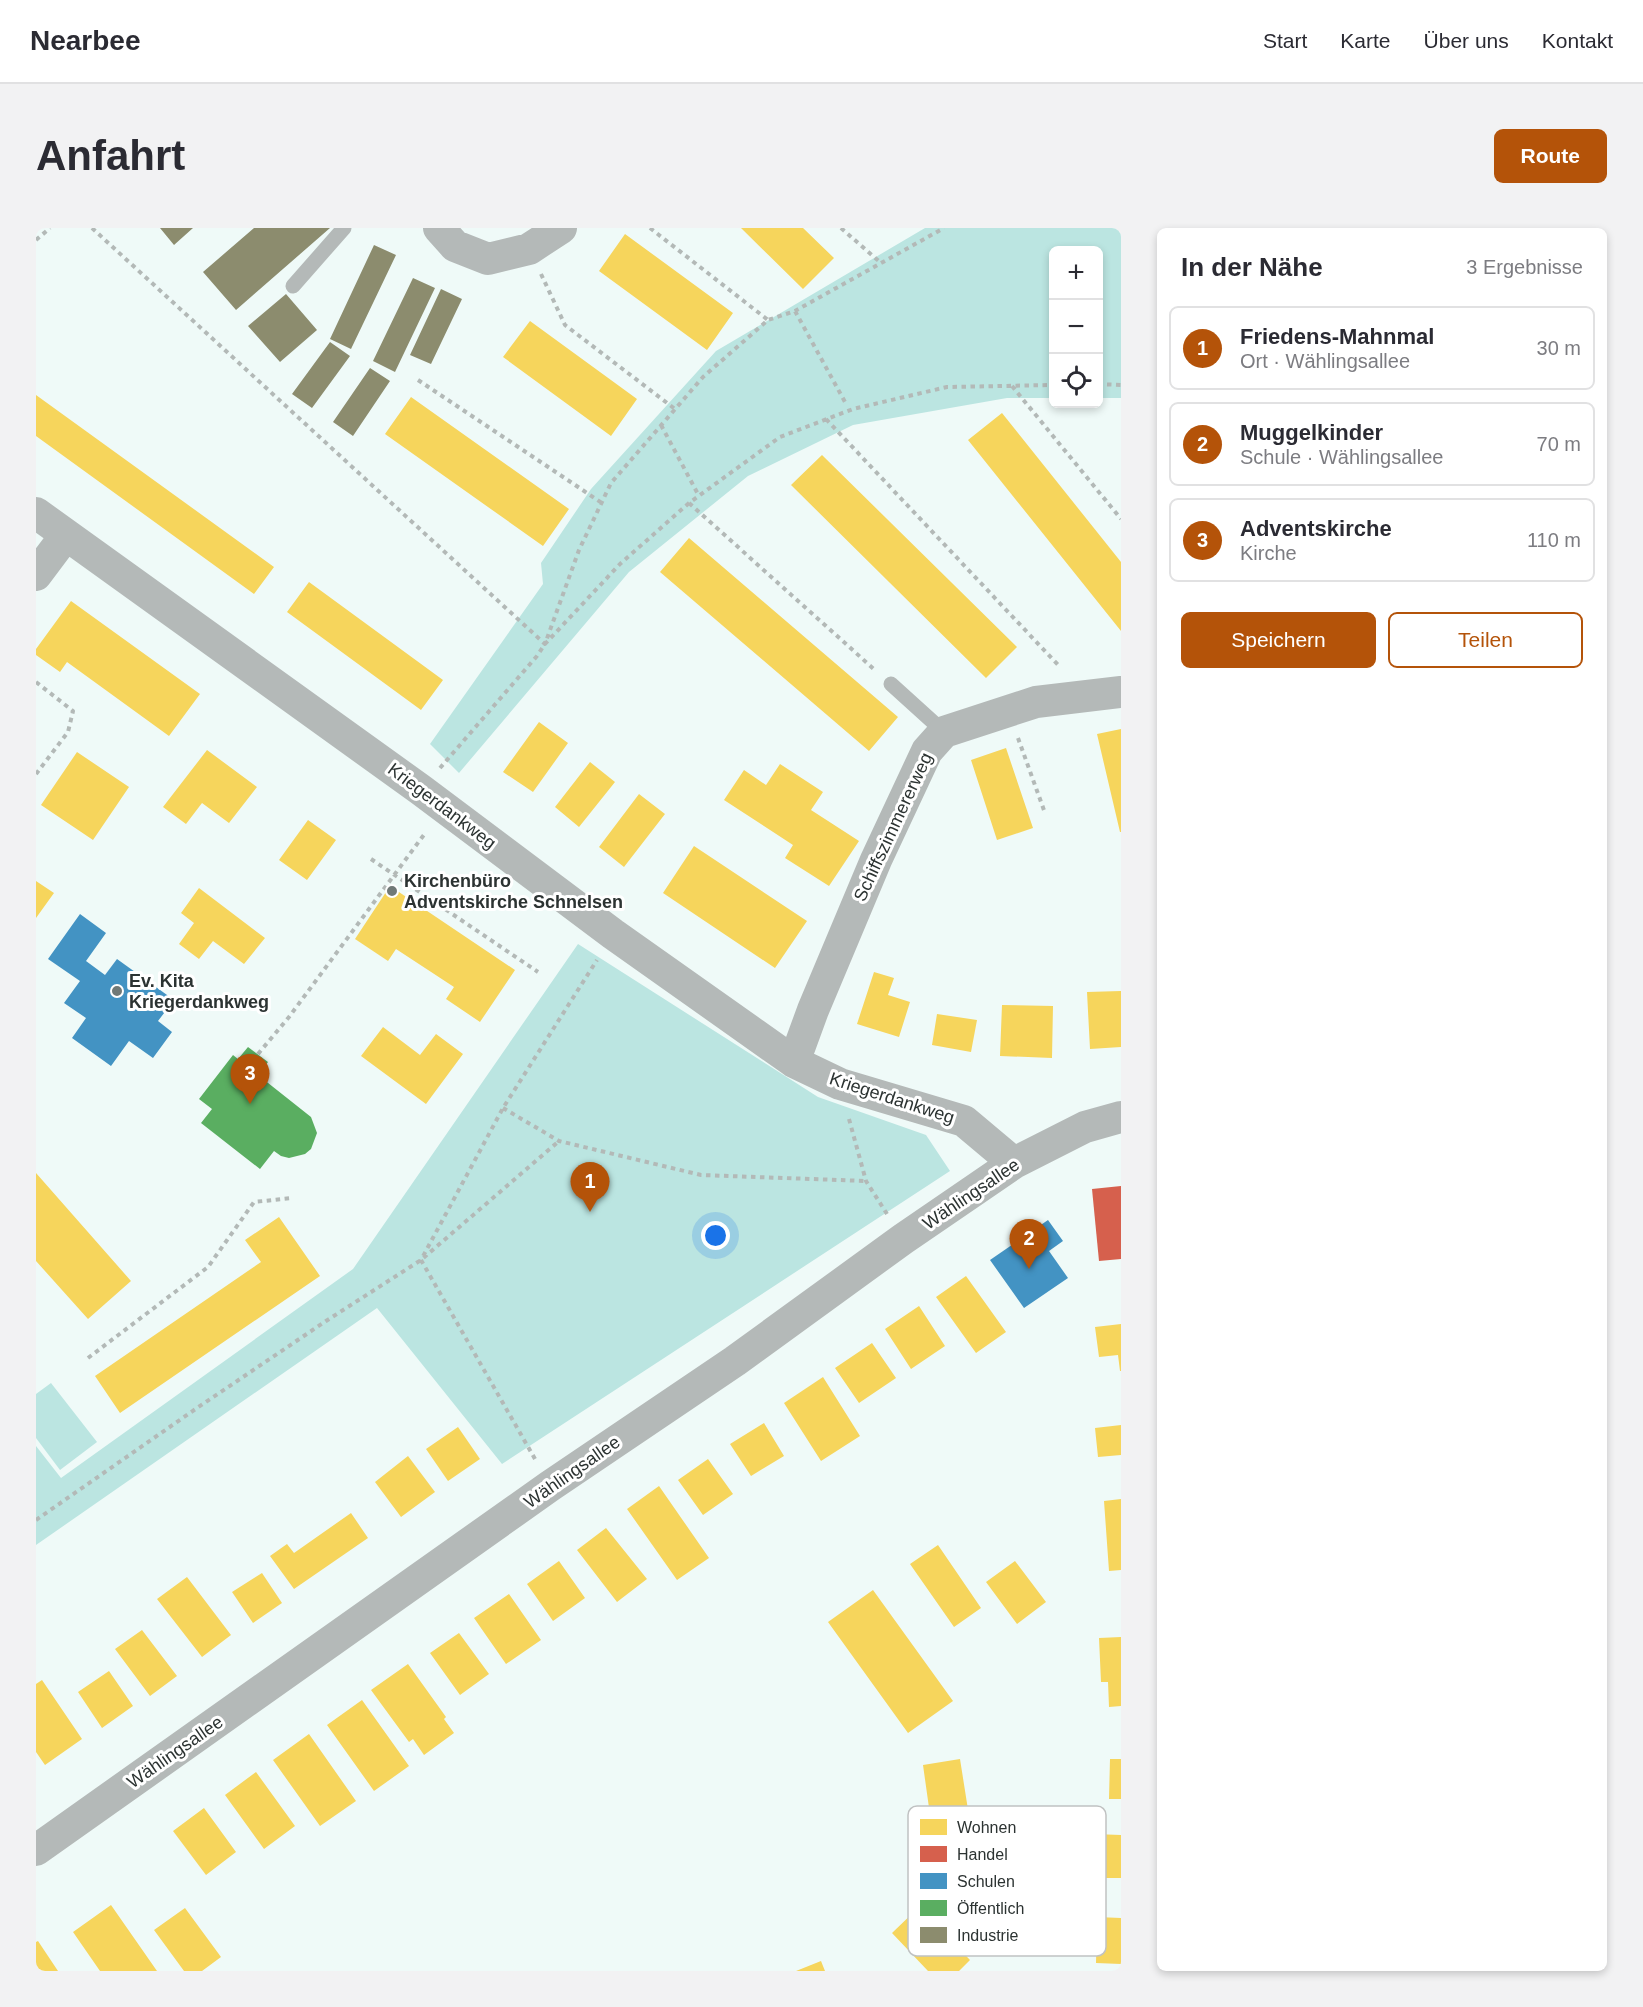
<!DOCTYPE html>
<html lang="de">
<meta charset="utf-8">
<style>
body{margin:0;font-family:Helvetica,sans-serif;background:#f2f2f3;color:#2b2b33}
.controls{position:absolute;right:18px;top:18px;display:grid;overflow:hidden;border-radius:9px;box-shadow:0 3px 9px #0003}
.controls button{width:54px;height:54px;display:grid;place-items:center;padding:0;border:0;border-bottom:2px solid #e1e1e2;background:#fff;color:#2b2b33;font:30px sans-serif}
.you{position:absolute;left:680px;top:1008px;width:21px;height:21px;margin:-15px;border:4px solid #fff;border-radius:50%;background:#1a73e8;box-shadow:0 0 0 9px #1a73e833}
.badge{display:grid;place-items:center;width:39px;height:39px;border-radius:50%;background:#b45309;color:#fff;font-size:20px;font-weight:700}
.pin{position:absolute;translate:-50% -50px;filter:drop-shadow(0 2px 3px #0008)}
.pin::after{content:'';position:absolute;top:32px;width:21px;height:18px;background:inherit;clip-path:polygon(0 0,100% 0,50% 100%)}
.list{margin:0;padding:0;list-style:none}
h2{display:flex;justify-content:space-between;align-items:center;height:78px;margin:0;padding:0 24px;font-size:26px}
h2 small{font-size:20px;font-weight:400;color:#7c7c81}
.list li{display:grid;grid-template-columns:39px 1fr auto;gap:18px;align-items:center;box-sizing:border-box;height:84px;margin:0 12px 12px;padding:0 12px;border:2px solid #e1e1e2;border-radius:9px}
.list b{display:block;font-size:22px;white-space:nowrap}
.list p{margin:0;font-size:20px;white-space:nowrap;color:#7c7c81}
.list em{font-size:20px;font-style:normal;color:#7c7c81}
.actions{display:flex;gap:12px;padding:18px 24px}
.actions a{flex:1;padding:14px 0;border:2px solid #b45309;border-radius:9px;text-align:center;font-size:21px;color:#b45309}
.actions .main{background:#b45309;color:#fff}
.icon{flex:none;width:33px;height:33px;fill:none;stroke:currentColor;stroke-width:2;stroke-linecap:round;stroke-linejoin:round}
.map{position:relative;flex:none;width:1085px;height:1743px;overflow:hidden;border-radius:9px}
header{display:flex;align-items:center;gap:36px;box-sizing:border-box;height:84px;padding:0 30px;background:#fff;border-bottom:2px solid #e1e1e2}
header strong{font-size:28px}
nav{display:flex;gap:33px;margin-inline-start:auto;font-size:21px}
.intro{display:flex;align-items:center;justify-content:space-between;box-sizing:border-box;height:144px;padding:0 36px}
h1{margin:0;font-size:42px}
.button{padding:15px 27px;border-radius:9px;background:#b45309;color:#fff;font-size:21px;font-weight:700}
main{display:flex;gap:36px;padding:0 36px}
aside{flex:1;background:#fff;border-radius:9px;box-shadow:0 3px 9px #0003}
.map>svg:first-child{display:block}
.green{fill:#bbe5e1}
.homes{fill:#f6d55c}
.shops{fill:#d6604d}
.schools{fill:#4393c3}
.public{fill:#5aae61}
.industry{fill:#8c8c6e}
.lines{fill:none;stroke-linecap:round;stroke-linejoin:round}
.path{stroke:#b3b9b7;stroke-width:4;stroke-dasharray:4.5 4.5;stroke-linecap:butt}
.lane{stroke:#b4b9b8;stroke-width:15}
.street{stroke:#b4b9b8;stroke-width:32}
.poi-dot{fill:#707977;stroke:#fff;stroke-width:2}
.labels{text-anchor:middle;stroke-width:6;stroke-linejoin:round;paint-order:stroke}
.street-label{font-size:18px;fill:#2c3332;stroke:#fff}
.poi-label{font-size:18px;font-weight:bold;fill:#2c3332;stroke:#fff;text-anchor:start}
.key{fill:#fff;stroke:#c0c2c2;stroke-width:1.5}
.key-label{font-size:16px;fill:#2c3332}
</style>
<header>
<strong>Nearbee</strong>
<nav><a>Start</a><a>Karte</a><a>Über uns</a><a>Kontakt</a></nav>
</header>
<div class="intro"><h1>Anfahrt</h1><a class="button">Route</a></div>
<main>
<div class="map">
<svg width="1085" height="1743" viewBox="0 0 1085 1743">
<rect width="100%" height="100%" fill="#effaf8"/>
<path class="green" d="M889 0H1085V170H1063L1062 22H1017V170H971L817 197 712 248 593 344 423 545 394 516 507 356 505 335 555 261 680 123Z
M542 716 782 869 890 907 914 943 466 1236 341 1080 0 1317V1218L25 1250 317 1041Z
M15 1155 61 1214 24 1242 0 1210V1166Z"/>
<path class="homes" d="M705 0H767L798 30 767 61Z
M589 6 697 85 671 122 563 43Z
M494 93 601 171 575 208 467 129Z
M0 167 238 339 218 366 0 208Z
M375 169 533 281 507 318 349 206Z
M966 185 1085 334V403L932 212Z
M786 227 981 419 950 450 755 257Z
M653 310 862 489 833 523 624 344Z
M273 354 407 452 385 482 251 384Z
M35 373 164 466 133 508 31 434 24 444 0 427V421Z
M503 494 532 515 497 564 467 544Z
M1085 501V604H1084L1061 506Z
M970 520 997 600 961 612 935 532Z
M171 522 221 559 193 595 166 575 150 596 127 579Z
M41 524 93 559 57 612 5 577Z
M554 534 579 554 543 599 519 579Z
M744 536 787 564 775 582 823 613 793 658 749 630 757 617 688 572 708 542 730 557Z
M603 566 629 586 588 639 563 619Z
M272 592 300 612 271 652 243 632Z
M658 618 771 693 739 740 627 665Z
M0 653 18 665 0 690Z
M354 658 479 742 444 794 410 771 418 759 360 721 352 733 319 711Z
M163 660 229 710 208 736 177 713 163 731 143 716 158 695 145 685Z
M838 744 858 750 852 767 874 774 863 809 821 796Z
M1085 763V819L1054 821 1051 764Z
M966 777 1017 778 1016 830 964 828Z
M901 786 941 792 935 824 896 817Z
M347 799 384 827 400 806 427 826 390 876 325 828Z
M0 945 95 1053 52 1091 0 1033Z
M243 989 284 1048 84 1185 59 1148 225 1034 209 1012Z
M930 1048 970 1104 940 1125 900 1069Z
M883 1078 909 1118 875 1141 849 1101Z
M1085 1096V1143H1084L1082 1127 1063 1129 1059 1099Z
M836 1115 860 1150 823 1175 799 1140Z
M787 1149 824 1208 785 1233 748 1175Z
M728 1195 748 1228 715 1248 694 1216Z
M1085 1197V1227L1062 1229 1059 1200Z
M422 1199 444 1231 412 1253 390 1221Z
M372 1228 399 1264 365 1289 339 1254Z
M672 1231 697 1266 667 1287 642 1252Z
M623 1258 673 1330 641 1352 591 1281Z
M1085 1271V1342L1073 1343 1068 1273Z
M315 1285 332 1310 258 1361 234 1328 251 1316 258 1325Z
M570 1300 611 1351 581 1374 541 1322Z
M902 1317 945 1380 918 1399 874 1336Z
M523 1333 549 1370 517 1393 491 1356Z
M979 1333 1010 1374 981 1396 950 1354Z
M226 1345 246 1375 217 1395 196 1364Z
M151 1349 195 1407 166 1429 121 1371Z
M837 1362 917 1473 872 1505 792 1394Z
M473 1366 505 1412 470 1436 438 1390Z
M106 1402 141 1448 114 1468 79 1421Z
M423 1405 453 1446 424 1467 394 1425Z
M1085 1409V1478L1073 1479 1072 1454H1065L1063 1410Z
M372 1436 410 1489 408 1491 418 1505 388 1527 377 1511 373 1514 335 1462Z
M73 1443 97 1478 66 1500 42 1464Z
M6 1452 46 1511 9 1537 0 1524V1456Z
M326 1472 373 1538 338 1563 291 1497Z
M273 1506 320 1573 284 1598 237 1532Z
M924 1531 933 1588 895 1594 887 1537Z
M1074 1531H1085V1571H1073Z
M220 1544 259 1598 228 1621 189 1567Z
M168 1580 200 1624 170 1647 137 1603Z
M1058 1606 1085 1607V1650H1056Z
M75 1677 121 1743H64L37 1704Z
M883 1679 934 1732 923 1743H892L856 1705Z
M149 1680 185 1729 166 1743H148L118 1702Z
M1061 1689 1085 1690V1736L1060 1735Z
M2 1713 22 1743H0V1714Z
M785 1733 789 1743H760Z"/>
<path class="shops" d="M1085 958V1031L1063 1033 1056 961Z"/>
<path class="schools" d="M44 686 70 705 50 733 69 747 81 731 138 772 122 793 136 804 117 830 93 813 75 838 36 810 50 790 28 775 44 753 12 731Z
M1012 992 1027 1013 1013 1023 1032 1050 988 1080 954 1032Z"/>
<path class="public" d="M212 819 232 834 222 847 275 889 281 905 275 921 269 926 253 930 245 928 238 923 224 941 165 895 176 881 163 871 197 827 202 831Z"/>
<path class="industry" d="M124 0H157L138 17Z
M218 0H294L200 82 167 44Z
M338 17 360 27 315 121 294 111Z
M377 50 399 60 359 144 337 133Z
M405 61 426 71 395 136 374 127Z
M250 66 281 102 244 134 212 98Z
M294 114 314 128 276 180 256 166Z
M334 140 354 153 317 208 297 194Z"/>
<g class="lines">
<path class="path" d="M56 0 509 416 543 322 575 255 667 149 732 92 759 83 908 0
M614 0 732 92
M805 0 845 35
M0 12 14 0
M505 46 529 97 639 181
M759 83 809 174
M382 152 566 275
M1062 156 1085 157
M976 158 1085 291
M790 191 1024 439
M625 197 663 268
M653 275 840 443
M0 454 37 483 32 504 0 546
M982 510 1009 585
M404 540 501 428 509 416 584 336 653 275 744 209 817 181 911 159 1017 157
M335 631 502 744
M222 826 253 789 390 604
M467 880 523 913 665 947 830 953
M813 891 830 953 851 986
M52 1130 172 1039 218 974 256 970
M499 1231 385 1032 467 880 561 732
M0 1292 161 1180 290 1093 385 1032 523 913"/>
<path class="lane" d="M257 58 308 0
M855 456 908 504"/>
<path class="street" d="M403 0 419 18 452 31 493 21 525 0
M0 285 385 562 577 706 758 834 804 856 928 893 978 935
M0 347 30 307
M758 834 777 782 840 632 891 523 908 504 1000 474 1085 464
M0 1622 514 1258 699 1133 867 1011 978 935 1049 899 1085 889"/>
</g>
<g class="poi-dot">
<circle cx="356" cy="663" r="6"/>
<circle cx="81" cy="763" r="6"/>
</g>
<g class="labels">
<g class="street-label">
<text transform="translate(406 578) rotate(37)" y="6">Kriegerdankweg</text>
<text transform="translate(857 599) rotate(-65)" y="6">Schiffszimmererweg</text>
<text transform="translate(856 870) rotate(18)" y="6">Kriegerdankweg</text>
<text transform="translate(935 966) rotate(-34)" y="6">Wählingsallee</text>
<text transform="translate(536 1244) rotate(-35)" y="6">Wählingsallee</text>
<text transform="translate(139 1524) rotate(-35)" y="6">Wählingsallee</text>
</g>
<g class="poi-label">
<text x="368" y="659">Kirchenbüro<tspan x="368" dy="21">Adventskirche Schnelsen</tspan></text>
<text x="93" y="759">Ev. Kita<tspan x="93" dy="21">Kriegerdankweg</tspan></text>
</g>
</g>
<rect x="872" y="1578" width="198" height="150" rx="9" class="key"/>
<rect x="884" y="1591" width="27" height="16" fill="#f6d55c"/>
<rect x="884" y="1618" width="27" height="16" fill="#d6604d"/>
<rect x="884" y="1645" width="27" height="16" fill="#4393c3"/>
<rect x="884" y="1672" width="27" height="16" fill="#5aae61"/>
<rect x="884" y="1699" width="27" height="16" fill="#8c8c6e"/>
<g class="key-label">
<text x="921" y="1605">Wohnen</text>
<text x="921" y="1632">Handel</text>
<text x="921" y="1659">Schulen</text>
<text x="921" y="1686">Öffentlich</text>
<text x="921" y="1713">Industrie</text>
</g>
</svg>
<div class="controls">
<button>+</button>
<button>−</button>
<button><svg class="icon" aria-label="locate" viewBox="0 0 24 24"><circle cx="12" cy="12" r="6"/><path d="M12 2v4M12 18v4M2 12h4M18 12h4"/></svg></button>
</div>
<div class="you"></div>
<div class="pin badge" style="left:554px;top:984px">1</div>
<div class="pin badge" style="left:993px;top:1041px">2</div>
<div class="pin badge" style="left:214px;top:876px">3</div>
</div>
<aside>
<h2>In der Nähe<small>3 Ergebnisse</small></h2>
<ul class="list">
<li><span class="badge">1</span><div><b>Friedens-Mahnmal</b><p>Ort · Wählingsallee</p></div><em>30 m</em></li>
<li><span class="badge">2</span><div><b>Muggelkinder</b><p>Schule · Wählingsallee</p></div><em>70 m</em></li>
<li><span class="badge">3</span><div><b>Adventskirche</b><p>Kirche</p></div><em>110 m</em></li>
</ul>
<div class="actions"><a class="main">Speichern</a><a>Teilen</a></div>
</aside>
</main>
